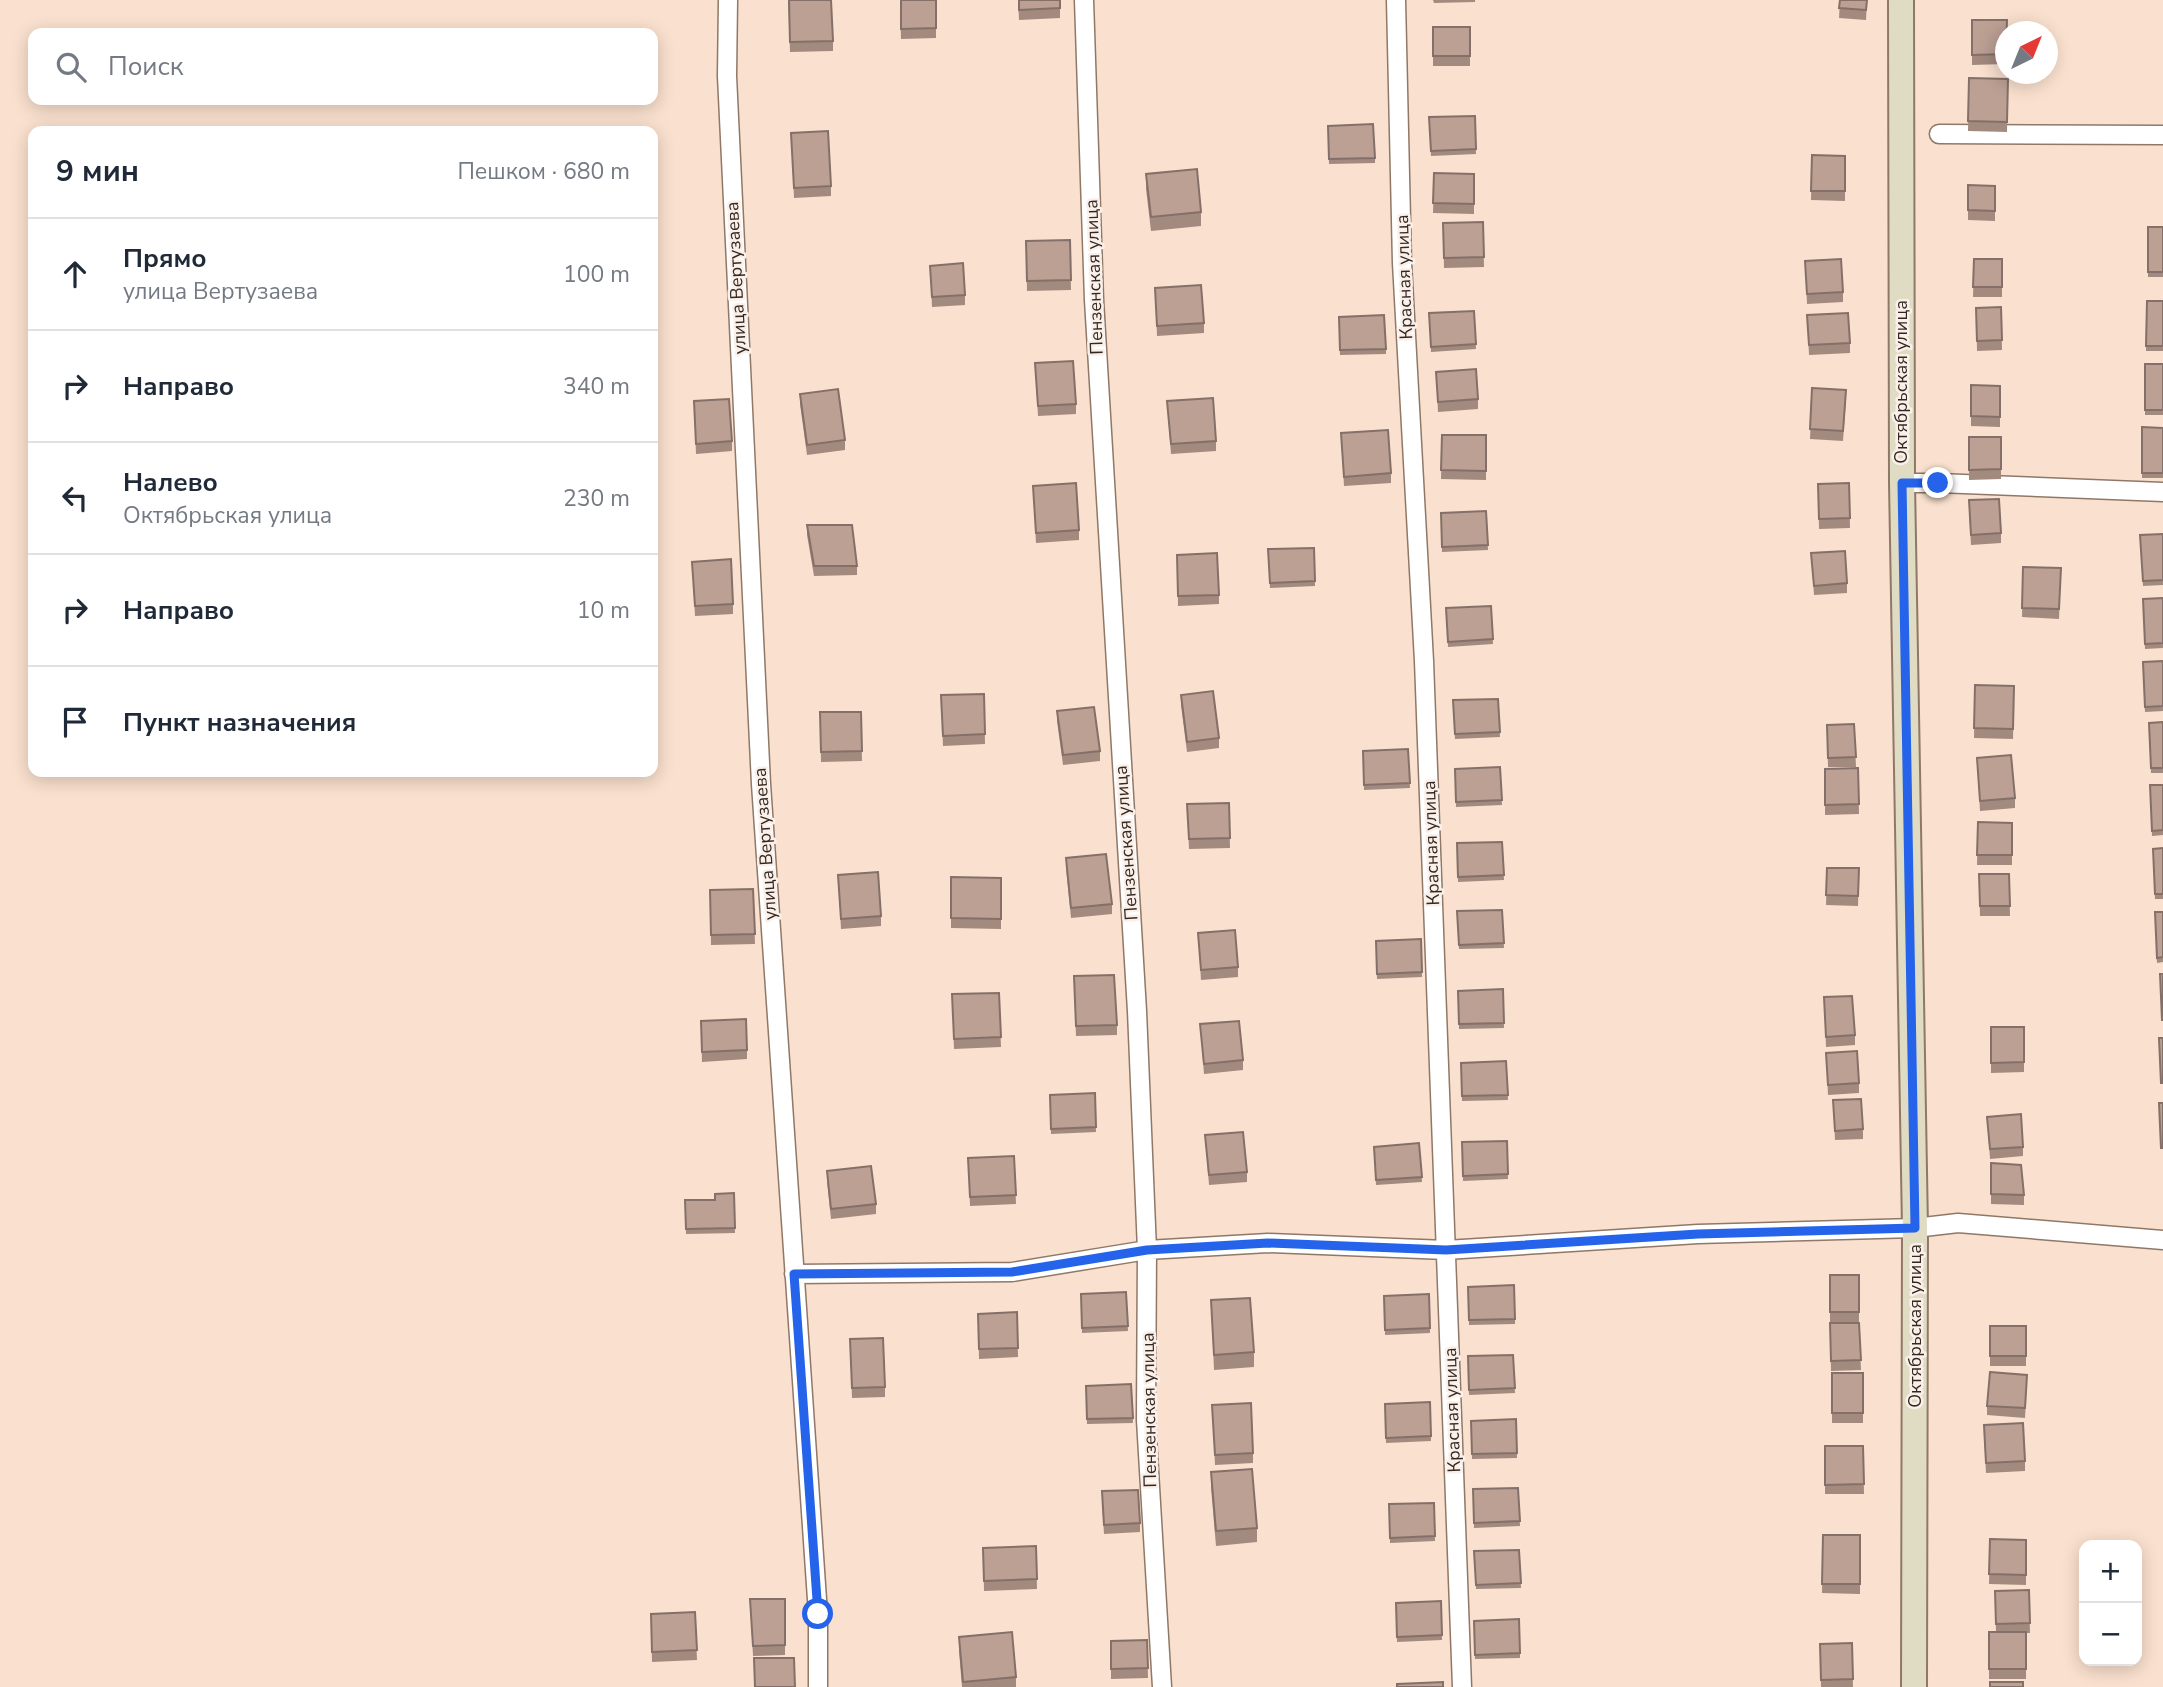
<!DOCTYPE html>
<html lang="ru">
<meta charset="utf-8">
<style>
body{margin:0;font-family:"Nunito Sans",sans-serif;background:#f6f6f7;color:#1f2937}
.controls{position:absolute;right:21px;bottom:21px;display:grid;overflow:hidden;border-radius:14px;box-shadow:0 4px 18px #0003}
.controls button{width:63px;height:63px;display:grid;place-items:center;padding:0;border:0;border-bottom:2px solid #e0e1e3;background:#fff;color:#1f2937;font:35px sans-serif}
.compass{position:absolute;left:1995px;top:21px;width:63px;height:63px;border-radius:50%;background:#fff;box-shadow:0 4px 18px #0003;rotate:43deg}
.stop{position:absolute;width:21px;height:21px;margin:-16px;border:5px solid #2563eb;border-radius:50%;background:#fff}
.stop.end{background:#2563eb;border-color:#fff;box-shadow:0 2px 7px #0008}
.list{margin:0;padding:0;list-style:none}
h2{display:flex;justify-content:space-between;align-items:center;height:91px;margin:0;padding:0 28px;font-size:30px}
h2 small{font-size:23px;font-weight:400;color:#747a83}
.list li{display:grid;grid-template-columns:46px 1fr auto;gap:21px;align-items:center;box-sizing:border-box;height:112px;padding:0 28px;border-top:2px solid #e0e1e3}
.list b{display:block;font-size:26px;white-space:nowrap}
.list p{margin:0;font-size:23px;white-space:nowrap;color:#747a83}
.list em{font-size:23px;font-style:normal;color:#747a83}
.icon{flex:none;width:38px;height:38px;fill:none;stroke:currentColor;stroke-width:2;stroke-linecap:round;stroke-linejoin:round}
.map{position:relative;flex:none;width:2163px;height:1687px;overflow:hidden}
.search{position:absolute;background:#fff;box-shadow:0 4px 18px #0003;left:28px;top:28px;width:630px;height:77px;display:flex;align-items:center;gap:18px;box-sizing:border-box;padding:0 24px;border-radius:14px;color:#747a83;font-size:26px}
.panel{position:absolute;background:#fff;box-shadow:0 4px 18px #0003;left:28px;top:126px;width:630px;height:651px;border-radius:14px}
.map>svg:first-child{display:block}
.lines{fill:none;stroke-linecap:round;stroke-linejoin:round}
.minor-casing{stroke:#8f7867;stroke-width:21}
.secondary-casing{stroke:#8f7867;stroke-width:28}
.minor{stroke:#fff;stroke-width:18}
.secondary{stroke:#e0dcc3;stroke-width:24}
.wall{fill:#a28a7f}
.building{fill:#bca094;stroke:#847068;stroke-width:2}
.route{stroke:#2563eb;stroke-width:9}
.labels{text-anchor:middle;stroke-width:5;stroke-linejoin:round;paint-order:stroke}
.street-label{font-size:18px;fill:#322821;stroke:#fbf0e9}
</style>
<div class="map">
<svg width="2163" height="1687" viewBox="0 0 2163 1687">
<rect width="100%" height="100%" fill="#fae0ce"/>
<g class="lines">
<g class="minor-casing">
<path id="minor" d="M728 0 727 76 761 784 818 1614V1687
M1084 0 1094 300 1137 1011 1147 1250 1146 1420 1162 1687
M1396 0 1402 263 1424 661 1462 1687
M1939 134 2163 135
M1902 483H1938L2163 492
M794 1274 1012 1272 1147 1250 1268 1243 1446 1250 1698 1234 1915 1228 1958 1223 2163 1240"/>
</g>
<g class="secondary-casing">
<path id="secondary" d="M1901 0 1902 483 1915 1228 1914 1687"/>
</g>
<use href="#minor" class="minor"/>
<use href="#secondary" class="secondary"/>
</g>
<path class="wall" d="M788 0 833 41V51L790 52Z
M900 0H936V38L901 39Z
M1018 0H1060V18L1019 20Z
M1433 0H1475V2L1434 3Z
M1840 0H1867L1866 20 1839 18Z
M1972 20 2006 32V64L1972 65Z
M1433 27H1470V66H1433Z
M1969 78 2008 79 2007 132 1968 131Z
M1475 116 1476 154 1431 156 1429 117Z
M1328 126 1375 158V163L1329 164Z
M791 133 831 186V196L794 198Z
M1812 155 1845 156V201L1811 200Z
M1434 173 1474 174V214L1433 213Z
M1146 174 1201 212V226L1151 231 1146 189Z
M1968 185 1995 186V221L1968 220Z
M1483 222 1484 267 1444 268 1443 223Z
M2148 227H2163V277H2148Z
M1070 240 1071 290 1027 291 1026 241Z
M1974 259H2002V297H1973Z
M1805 261 1843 292V302L1807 304Z
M930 266 965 295V305L932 307Z
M1155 288 1204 323V333L1157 336Z
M2147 301H2163V351H2146Z
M2001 307 2002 350 1977 351 1976 308Z
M1474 311 1476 349 1431 352 1429 313Z
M1807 315 1850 343V353L1809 355Z
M1339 317 1386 349V354L1340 355Z
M1035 363 1076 404V414L1038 416Z
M2145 364H2163V415H2145Z
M1436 372 1478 399V409L1438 412Z
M1971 385 2000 386V427L1971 426Z
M1812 388 1846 400 1843 441 1810 439Z
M800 394 845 440V450L807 455 800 404Z
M694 401 732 441V451L696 454Z
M1167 401 1216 441V451L1171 454Z
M2142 427 2163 428V478H2142Z
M1341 433 1391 473V483L1344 486Z
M1442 435H1486V480L1441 479Z
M1969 437H2001V479L1969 480Z
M1849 483 1850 528 1819 529 1818 484Z
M1033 486 1079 530V540L1036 543Z
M1969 510 2001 533V543L1971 545Z
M1486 511 1488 550 1442 552 1441 513Z
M807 525 857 566V575L814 576 807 535Z
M2163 534V585L2143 586 2140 535Z
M1314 548 1315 586 1270 588 1268 549Z
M1811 553 1847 583V593L1814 595Z
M1177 555 1219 595V604L1178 606Z
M692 562 733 604V614L695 616Z
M2023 567 2061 568 2059 619 2022 617Z
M2163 598V648L2145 649 2143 599Z
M1491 606 1493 644 1448 647 1446 608Z
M2163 661V711L2145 712 2143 662Z
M1975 685 2014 686 2013 739 1974 738Z
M984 694 985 744 943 746 941 695Z
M1181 695 1219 738V748L1187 752 1181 705Z
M1498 699 1500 737 1455 739 1453 700Z
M1057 711 1100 751V761L1063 765 1057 721Z
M820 712H861L862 761 821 762Z
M2163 722V773H2151L2149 723Z
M1854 724 1856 767H1828L1827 725Z
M1408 749 1410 788 1364 790 1363 751Z
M1977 758 2015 798V808L1980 811Z
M1500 767 1502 805 1456 807 1455 769Z
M1858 768 1859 814 1825 815V769Z
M2150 785H2163V835L2152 836Z
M1229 803 1230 848 1189 849 1187 804Z
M1978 822 2012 823V865H1977Z
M1502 842 1504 880 1458 882 1457 843Z
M2163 848V899H2155L2153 849Z
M1066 858 1112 904V914L1071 918 1066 868Z
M1827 868H1859L1858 906 1826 905Z
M1979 874H2009L2010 916H1980Z
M838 875 881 916V926L841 929Z
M951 877 1001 878V929L951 928Z
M753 889 755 944 711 945 710 890Z
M1502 910 1504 948 1459 949 1457 911Z
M2155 912H2163V962L2157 963Z
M1198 933 1238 967V977L1201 980Z
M1421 939 1422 977 1377 979 1376 941Z
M1074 986 1117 1025V1035L1076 1036Z
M1503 989 1504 1028 1459 1029 1458 991Z
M999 993 1001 1047 954 1049 952 994Z
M1824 997 1855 1035V1045L1826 1047Z
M701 1021 747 1050V1059L702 1062Z
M1200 1024 1243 1060V1070L1204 1074Z
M1991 1027H2024V1072L1991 1073Z
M1826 1053 1859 1083V1093L1828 1095Z
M1506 1061 1508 1100 1462 1101 1461 1063Z
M1095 1093 1096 1132 1051 1134 1050 1095Z
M1833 1100 1863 1129V1139L1835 1140Z
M1987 1117 2023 1147V1156L1990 1159Z
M1205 1135 1247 1172V1182L1209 1185Z
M1507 1141 1508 1179 1463 1181 1462 1142Z
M1419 1143 1422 1182 1376 1185 1374 1147Z
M1014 1156 1016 1204 970 1206 968 1158Z
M1991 1163 2024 1195V1205L1991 1204Z
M827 1171 876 1204V1214L831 1219 827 1181Z
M734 1193 735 1233 686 1234 685 1200H715Z
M1830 1275H1859V1322H1830Z
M1468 1287 1515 1319V1324L1469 1325Z
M1126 1292 1128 1331 1082 1333 1081 1294Z
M1429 1294 1430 1333 1385 1335 1384 1296Z
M1211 1300 1254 1352V1367L1214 1370Z
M1017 1312 1018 1357 979 1359 978 1314Z
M1830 1323H1859L1861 1370 1831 1371Z
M1990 1326H2026V1366H1990Z
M850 1339 885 1387V1397L852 1398Z
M1513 1355 1515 1393 1469 1395 1468 1356Z
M1832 1373H1863V1423H1832Z
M1131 1384 1133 1423 1087 1424 1086 1386Z
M2027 1385 2025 1418 1987 1415V1406Z
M1430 1402 1431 1441 1386 1443 1385 1404Z
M1212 1405 1253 1453V1463L1215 1465Z
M1516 1419 1517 1458 1472 1459 1471 1421Z
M1984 1435 2025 1461V1471L1986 1473Z
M1825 1446H1863L1864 1494H1825Z
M1211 1472 1257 1528V1542L1216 1546 1211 1487Z
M1518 1488 1520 1526 1474 1528 1473 1489Z
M1102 1501 1140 1523V1532L1104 1534Z
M1434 1503 1435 1541 1390 1543 1389 1504Z
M1823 1535H1860V1594L1822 1593Z
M1990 1539 2026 1540V1585L1989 1584Z
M1036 1546 1037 1589 984 1591 983 1548Z
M1519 1550 1521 1588 1476 1589 1474 1551Z
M2029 1590 2030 1633H2026V1679H1989V1632H1996L1995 1591Z
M750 1599H785V1655L753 1656Z
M1441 1601 1442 1640 1397 1642 1396 1603Z
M695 1612 697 1660 652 1662 651 1614Z
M1474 1621 1520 1653V1658L1475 1659Z
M959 1637 1016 1677V1687H962L959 1651Z
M1147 1640 1148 1678 1111 1679V1641Z
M1852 1643 1853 1687H1821L1820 1644Z"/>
<path class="building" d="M789 0H831L833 41 790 42Z
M901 0H936V28L901 29Z
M1019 0H1060V8L1019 10Z
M1840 0H1867L1866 10 1839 8Z
M1972 20H2007L2006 54 1972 55Z
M1433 27H1470V56H1433Z
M1969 78 2008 79 2007 122 1968 121Z
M1475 116 1476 149 1431 151 1429 117Z
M1373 124 1375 158 1329 159 1328 126Z
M828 131 831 186 794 188 791 133Z
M1812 155 1845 156V191H1811Z
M1197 169 1201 212 1151 217 1146 174Z
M1434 173 1474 174V204L1433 203Z
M1968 185 1995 186V211L1968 210Z
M1483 222 1484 257 1444 258 1443 223Z
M2148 227H2163V272H2148Z
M1070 240 1071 280 1027 281 1026 241Z
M1841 259 1843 292 1807 294 1805 261Z
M1974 259H2002V287H1973Z
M963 263 965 295 932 297 930 266Z
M1201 285 1204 323 1157 326 1155 288Z
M2147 301H2163V346H2146Z
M2001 307 2002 340 1977 341 1976 308Z
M1474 311 1476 344 1431 347 1429 313Z
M1848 313 1850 343 1809 345 1807 315Z
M1384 315 1386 349 1340 350 1339 317Z
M1073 361 1076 404 1038 406 1035 363Z
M2145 364H2163V410H2145Z
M1476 369 1478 399 1438 402 1436 372Z
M1971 385 2000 386V417L1971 416Z
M1812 388 1846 390 1843 431 1810 429Z
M838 389 845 440 807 445 800 394Z
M1213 398 1216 441 1171 444 1167 401Z
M729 399 732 441 696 444 694 401Z
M2142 427 2163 428V473H2142Z
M1388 430 1391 473 1344 477 1341 433Z
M1442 435H1486V471L1441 470Z
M1969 437H2001V469L1969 470Z
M1076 483 1079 530 1036 533 1033 486Z
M1849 483 1850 518 1819 519 1818 484Z
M1999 499 2001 533 1971 535 1969 500Z
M1486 511 1488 545 1442 547 1441 513Z
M807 525H852L857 566H814Z
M2163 534V580L2143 581 2140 535Z
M1314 548 1315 581 1270 583 1268 549Z
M1845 551 1847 583 1814 586 1811 553Z
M1217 553 1219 595 1178 596 1177 555Z
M731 559 733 604 695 606 692 562Z
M2023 567 2061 568 2059 609 2022 608Z
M2163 598V643L2145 644 2143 599Z
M1491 606 1493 639 1448 642 1446 608Z
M2163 661V706L2145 707 2143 662Z
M1975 685 2014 686 2013 729 1974 728Z
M1213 691 1219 738 1187 742 1181 695Z
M984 694 985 734 943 736 941 695Z
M1498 699 1500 732 1455 734 1453 700Z
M1094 707 1100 751 1063 755 1057 711Z
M820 712H861L862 751 821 752Z
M2163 722V768H2151L2149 723Z
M1854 724 1856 757 1828 758 1827 725Z
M1408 749 1410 783 1364 785 1363 751Z
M2011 755 2015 798 1980 801 1977 758Z
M1500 767 1502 800 1456 802 1455 769Z
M1858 768 1859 804 1825 805V769Z
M2150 785H2163V830L2152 831Z
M1229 803 1230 838 1189 839 1187 804Z
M1978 822 2012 823V855H1977Z
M1502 842 1504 875 1458 877 1457 843Z
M2163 848V894H2155L2153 849Z
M1106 854 1112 904 1071 908 1066 858Z
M1827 868H1859L1858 896 1826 895Z
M878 872 881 916 841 919 838 875Z
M1979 874H2009L2010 906H1980Z
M951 877 1001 878V919L951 918Z
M753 889 755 934 711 935 710 890Z
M1502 910 1504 943 1459 945 1457 911Z
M2155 912H2163V957L2157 958Z
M1235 930 1238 967 1201 970 1198 933Z
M1421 939 1422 972 1377 974 1376 941Z
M2160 974H2163V1020H2162Z
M1114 975 1117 1025 1076 1026 1074 976Z
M1503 989 1504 1023 1459 1024 1458 991Z
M999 993 1001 1037 954 1039 952 994Z
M1852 996 1855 1035 1826 1037 1824 997Z
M746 1019 747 1050 702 1052 701 1021Z
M1239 1021 1243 1060 1204 1064 1200 1024Z
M1991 1027H2024V1062L1991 1063Z
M2159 1038H2163V1083H2161Z
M1857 1051 1859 1083 1828 1085 1826 1053Z
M1506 1061 1508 1095 1462 1096 1461 1063Z
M1095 1093 1096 1127 1051 1129 1050 1095Z
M1861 1099 1863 1129 1835 1131 1833 1100Z
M2159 1103H2163V1148H2161Z
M2021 1114 2023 1147 1990 1149 1987 1117Z
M1243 1132 1247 1172 1209 1175 1205 1135Z
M1507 1141 1508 1174 1463 1176 1462 1142Z
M1419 1143 1422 1177 1376 1180 1374 1147Z
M1014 1156 1016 1195 970 1197 968 1158Z
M1991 1163 2021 1165 2024 1195 1991 1194Z
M871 1166 876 1204 831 1209 827 1171Z
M734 1193 735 1228 686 1229 685 1200H715V1194Z
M1830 1275H1859V1312H1830Z
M1514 1285 1515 1319 1469 1320 1468 1287Z
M1126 1292 1128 1326 1082 1328 1081 1294Z
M1429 1294 1430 1328 1385 1330 1384 1296Z
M1250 1298 1254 1352 1214 1355 1211 1300Z
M1017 1312 1018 1348 979 1349 978 1314Z
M1830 1323H1859L1861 1360 1831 1361Z
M1990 1326H2026V1356H1990Z
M883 1338 885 1387 852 1388 850 1339Z
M1513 1355 1515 1388 1469 1390 1468 1356Z
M1990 1372 2027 1375 2025 1408 1987 1406Z
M1832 1373H1863V1413H1832Z
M1131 1384 1133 1418 1087 1419 1086 1386Z
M1430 1402 1431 1436 1386 1438 1385 1404Z
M1251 1403 1253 1453 1215 1455 1212 1405Z
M1516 1419 1517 1453 1472 1454 1471 1421Z
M2023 1423 2025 1461 1986 1463 1984 1425Z
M1825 1446H1863L1864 1484 1825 1485Z
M1252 1469 1257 1528 1216 1531 1211 1472Z
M1518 1488 1520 1521 1474 1523 1473 1489Z
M1138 1490 1140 1523 1104 1525 1102 1491Z
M1434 1503 1435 1536 1390 1538 1389 1504Z
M1823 1535H1860V1584H1822Z
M1990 1539 2026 1540V1575L1989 1574Z
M1036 1546 1037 1579 984 1581 983 1548Z
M1519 1550 1521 1583 1476 1585 1474 1551Z
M2029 1590 2030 1623 1996 1624 1995 1591Z
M750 1599H785V1645L753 1646Z
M1441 1601 1442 1635 1397 1637 1396 1603Z
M695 1612 697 1650 652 1652 651 1614Z
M1519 1619 1520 1653 1475 1655 1474 1621Z
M1012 1632 1016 1677 963 1682 959 1637Z
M1989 1632H2026V1669H1989Z
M1147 1640 1148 1668 1111 1669V1641Z
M1852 1643 1853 1679 1821 1680 1820 1644Z
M754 1658H794L795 1687H755Z
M1443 1682V1687H1397V1684Z
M1990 1682H2023V1687H1990Z"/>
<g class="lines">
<path class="route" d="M818 1614 794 1274 1012 1272 1147 1250 1268 1243 1446 1250 1698 1234 1915 1228 1902 483H1938"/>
</g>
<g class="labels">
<g class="street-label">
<text transform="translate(1094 277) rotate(-92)" y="6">Пензенская улица</text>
<text transform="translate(1404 277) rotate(-92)" y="6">Красная улица</text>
<text transform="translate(736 278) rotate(-93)" y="6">улица Вертузаева</text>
<text transform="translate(1901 382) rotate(-90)" y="6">Октябрьская улица</text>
<text transform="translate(1126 843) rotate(-94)" y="6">Пензенская улица</text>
<text transform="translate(1431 843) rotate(-92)" y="6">Красная улица</text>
<text transform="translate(765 844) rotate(-94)" y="6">улица Вертузаева</text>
<text transform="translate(1915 1326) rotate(-90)" y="6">Октябрьская улица</text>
<text transform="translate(1149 1410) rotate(-91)" y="6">Пензенская улица</text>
<text transform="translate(1452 1410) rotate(-92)" y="6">Красная улица</text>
</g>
</g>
</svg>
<div class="controls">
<button>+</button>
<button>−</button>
</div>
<svg class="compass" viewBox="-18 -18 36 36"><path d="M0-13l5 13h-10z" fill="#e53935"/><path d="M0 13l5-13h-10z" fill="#747a83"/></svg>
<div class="stop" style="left:818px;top:1614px"></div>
<div class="stop end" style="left:1938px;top:483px"></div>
<div class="search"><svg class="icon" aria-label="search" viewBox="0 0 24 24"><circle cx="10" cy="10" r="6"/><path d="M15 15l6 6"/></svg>Поиск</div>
<section class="panel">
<h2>9 мин<small>Пешком · 680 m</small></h2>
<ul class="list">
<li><svg class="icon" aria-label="ahead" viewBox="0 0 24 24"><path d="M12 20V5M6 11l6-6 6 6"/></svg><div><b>Прямо</b><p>улица Вертузаева</p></div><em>100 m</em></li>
<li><svg class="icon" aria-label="right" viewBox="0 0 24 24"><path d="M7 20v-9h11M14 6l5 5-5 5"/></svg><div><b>Направо</b></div><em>340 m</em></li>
<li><svg class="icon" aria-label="left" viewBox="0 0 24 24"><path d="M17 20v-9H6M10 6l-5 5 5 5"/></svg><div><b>Налево</b><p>Октябрьская улица</p></div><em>230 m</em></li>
<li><svg class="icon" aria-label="right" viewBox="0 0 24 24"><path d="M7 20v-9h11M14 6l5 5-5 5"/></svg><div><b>Направо</b></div><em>10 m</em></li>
<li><svg class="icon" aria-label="arrive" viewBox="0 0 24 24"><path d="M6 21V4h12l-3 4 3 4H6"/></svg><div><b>Пункт назначения</b></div></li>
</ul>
</section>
</div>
